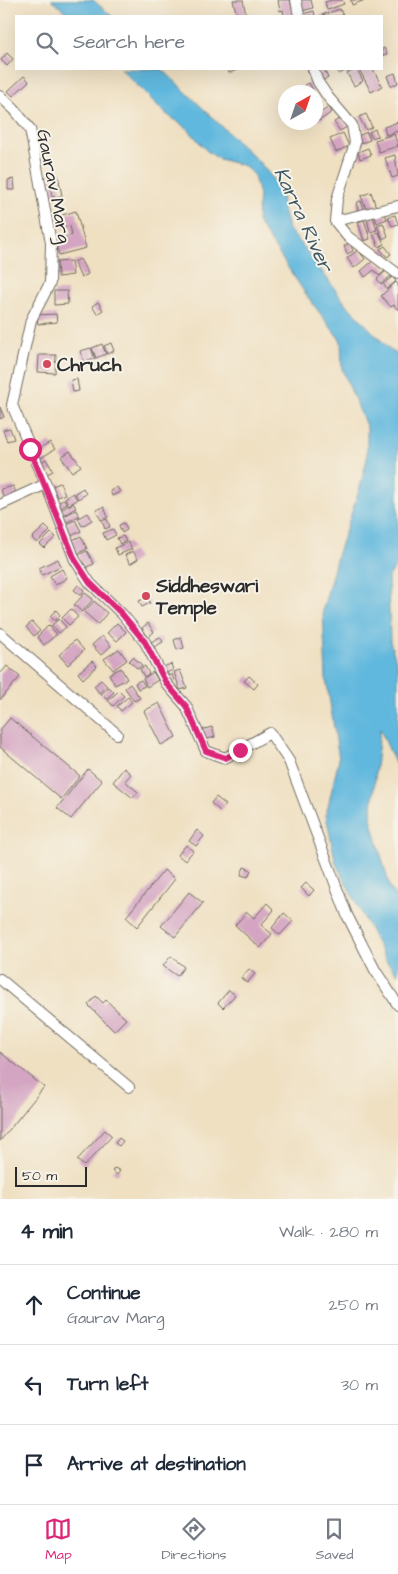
<!DOCTYPE html>
<meta charset="utf-8">
<style>
body{margin:0;font-family:"Architects Daughter",sans-serif;background:#f6f6f7;color:#1f2937}
.compass{position:absolute;left:278px;top:85px;width:45px;height:45px;border-radius:50%;background:#fff;box-shadow:0 5px 20px #0002;rotate:40deg}
.scale{position:absolute;left:15px;bottom:12px;width:72px;box-sizing:border-box;padding-left:5px;border:2px solid #2b2b2b;border-top:0;font-size:14px;line-height:18px;white-space:nowrap;color:#2b2b2b;-webkit-text-stroke:4px #f7f3e8;paint-order:stroke}
.stop{position:absolute;width:15px;height:15px;margin:-11px;border:4px solid #db2777;border-radius:50%;background:#fff}
.stop.end{background:#db2777;border-color:#fff;box-shadow:0 1px 5px #0008}
.list{margin:0;padding:0;list-style:none}
h2{display:flex;justify-content:space-between;align-items:center;height:65px;margin:0;padding:0 20px;font-size:21px}
h2 small{font-size:16px;font-weight:400;color:#747a83}
.list li{display:grid;grid-template-columns:32px 1fr auto;gap:15px;align-items:center;box-sizing:border-box;height:80px;padding:0 20px;border-top:1px solid #e0e1e3}
.list b{display:block;font-size:19px;white-space:nowrap}
.list p{margin:0;font-size:16px;white-space:nowrap;color:#747a83}
.list em{font-size:16px;font-style:normal;color:#747a83}
.icon{flex:none;width:28px;height:28px;fill:none;stroke:currentColor;stroke-width:2;stroke-linecap:round;stroke-linejoin:round}
.map{position:relative;flex:none;width:398px;height:1199px;overflow:hidden}
.search{position:absolute;background:#fff;box-shadow:0 5px 20px #0002;left:15px;right:15px;top:15px;height:55px;display:flex;align-items:center;gap:12px;box-sizing:border-box;padding:0 18px;border-radius:0px;color:#747a83;font-size:19px}
.sheet{height:305px;background:#fff}
nav{display:flex;justify-content:space-around;align-items:center;box-sizing:border-box;height:70px;border-top:1px solid #e0e1e3;background:#fff;font-size:14px;color:#747a83}
nav a{display:grid;justify-items:center;gap:2px}
nav .on{color:#db2777}
.map>svg:first-child{display:block}
.water{fill:#61b8de;stroke:#467284}
.building{fill:#d4a5c2}
.lines{fill:none;stroke-linecap:round;stroke-linejoin:round}
.minor-casing{stroke:#706a60;stroke-width:12}
.minor{stroke:#fff;stroke-width:10}
.route{stroke:#db2777;stroke-width:6}
.poi-dot{fill:#d1495b;stroke:#f7f3e8;stroke-width:2}
.labels{text-anchor:middle;stroke-width:4;stroke-linejoin:round;paint-order:stroke}
.street-label{font-size:19px;fill:#2b2b2b;stroke:#f7f3e8}
.poi-label{font-size:19px;font-weight:bold;fill:#2b2b2b;stroke:#f7f3e8;text-anchor:start}
.water-label{font-size:20px;font-style:italic;fill:#3b5561;stroke:#f7f3e8}
</style>
<div class="map">
<svg width="398" height="1199" viewBox="0 0 398 1199">
<rect width="100%" height="100%" fill="#f7f3e8"/>
<filter id="ink" filterUnits="userSpaceOnUse"><feTurbulence type="fractalNoise" baseFrequency=".02" numOctaves="2"/><feDisplacementMap in="SourceGraphic" scale="10" xChannelSelector="R" yChannelSelector="G"/><feConvolveMatrix kernelMatrix="1 2 1 2 8 2 1 2 1" color-interpolation-filters="sRGB"/></filter>
<filter id="wash" filterUnits="userSpaceOnUse"><feTurbulence type="fractalNoise" baseFrequency=".0096" numOctaves="4" result="noise"/><feDisplacementMap in="SourceGraphic" scale="20" xChannelSelector="R" yChannelSelector="G"/><feGaussianBlur stdDeviation="1.12" result="paint"/><feColorMatrix in="noise" values="0 0 0 0 0 0 0 0 0 0 0 0 0 0 0 0 0 1.4 0 .05"/><feComposite in="paint" operator="in"/></filter>
<g filter="url(#wash)">
<rect width="100%" height="100%" fill="#efe0c2"/>
<path class="water" d="M51 0H93L112 16H71Z
M121 69H162L262 165 281 189 282 205 288 229 304 247 345 303 391 351 398 353V563L388 578 390 641 398 668V770L380 729 371 818 390 888 398 900V974L387 962 336 864 326 815 339 759 326 678 323 609 338 553 359 491 367 459V428L342 369 341 341 307 296 257 221 259 195 254 176 245 166 219 159 207 151 188 129 165 113Z"/>
<g id="blocks">
<path class="building" d="M233 0H243L246 15 237 16Z
M278 0H290L294 16H284L283 10 280 11Z
M299 0H311L313 8 302 11Z
M332 0H342L344 4 327 10 325 2Z
M351 0H365L352 5Z
M340 9 343 16H319Z
M314 11 315 16H303L302 14Z
M384 48 387 54 382 56V49Z
M7 53 13 59 7 66 1 60Z
M227 69H236L237 70 229 73Z
M317 69H324L328 78 321 81Z
M337 69H344L345 71 339 74Z
M357 69 363 81 354 86 347 73Z
M359 69H373L382 86 371 92Z
M395 73 398 83 391 86 387 76Z
M24 76 29 81 13 96 8 91Z
M309 83 314 92H308L304 85Z
M329 107 332 112 319 121 316 116Z
M366 114 372 127 366 130 359 117Z
M341 118 347 127 340 131 334 122Z
M398 122V131L386 135 384 127Z
M375 129 378 136 372 138 369 132Z
M367 132 370 140 361 143 358 136Z
M343 133 349 146 336 152 330 139Z
M394 134 398 146 379 152 375 140Z
M368 148 371 155 360 159 358 152Z
M395 155 398 176 392 178 385 158Z
M58 175 62 196 52 197 49 176Z
M14 179 15 190H8V180Z
M371 192 376 207 367 211 361 196Z
M361 201 365 212 359 213 356 203Z
M76 211 86 248 59 255 55 240 72 235 70 226 62 228 59 216Z
M385 214 387 219 377 223 375 217Z
M395 215 398 224 392 226 388 217Z
M373 217 377 230 370 232 367 219Z
M364 220 370 239 364 241 358 222Z
M383 223 388 236 383 239 377 225Z
M379 232 384 244 379 247 373 234Z
M350 243 353 251 347 254 344 246Z
M385 246 391 254 387 257 380 249Z
M358 250 365 259 354 268 347 258Z
M80 259 88 274 81 278 74 262Z
M374 260 379 266 382 264 386 270 379 276 374 270 365 277 361 271Z
M71 261 73 275 58 277 57 262Z
M387 270 392 275 381 284 377 279Z
M392 277 396 281 387 289 383 284Z
M396 282 398 284V310L394 305 391 307 381 296Z
M54 291H67L68 304 54 305Z
M98 302 103 310 97 314 92 306Z
M56 314 57 322 38 324 37 315Z
M111 343 114 351 107 354 104 346Z
M102 344 106 354 96 358 92 348Z
M91 348 95 359 84 362 80 351Z
M39 355H56L55 373 38 372Z
M77 379 79 391 73 392 71 380Z
M0 407 4 417 0 419Z
M10 428 14 439 7 441 3 430Z
M50 442 55 449 41 458 37 450Z
M70 451 81 466 72 472 61 457Z
M46 459 53 471 47 474 41 462Z
M60 483 65 494 55 498 50 487Z
M14 486 17 501 5 504 1 489Z
M117 487 120 492 112 496 110 491Z
M83 488 86 494 78 499 75 493Z
M73 493 77 500 69 505 65 498Z
M64 499 67 504 61 508 58 503Z
M73 503 76 508 64 515 61 510Z
M104 507 108 517 101 520 96 510Z
M76 510 79 516 65 523 62 517Z
M88 513 92 520 82 526 78 518Z
M107 519 110 527 105 529 102 521Z
M75 520 81 531 71 536 65 525Z
M124 523 127 530 122 533 119 525Z
M45 526 50 531 37 543 32 538Z
M113 529 116 535 106 540 103 533Z
M51 533 56 537 44 548 40 544Z
M81 536 87 549 76 554 70 541Z
M123 536 126 541 120 544 117 538Z
M128 542 132 549 118 555 115 548Z
M87 551 94 564 84 568 78 555Z
M133 551 138 559 130 564 125 555Z
M58 559 61 566 42 575 39 568Z
M62 569 67 578 55 585 50 576Z
M78 585 84 590 81 595 74 590Z
M85 593 93 599 82 612 74 605Z
M148 597 150 603 142 607 139 601Z
M94 601 107 613 98 624 84 612Z
M71 609 78 617 69 625 62 618Z
M56 610 60 615 55 621 50 616Z
M59 619 66 627 59 633 52 625Z
M32 622 40 631 34 636 26 627Z
M117 623 126 632 117 641 107 633Z
M148 623 154 632 148 637 142 628Z
M49 625 57 634 44 645 37 637Z
M102 636 111 646 101 655 92 645Z
M160 637 163 642 154 647 151 642Z
M181 637 184 648 177 650 174 640Z
M75 640 84 650 68 665 59 655Z
M119 649 127 660 113 670 104 659Z
M133 657 142 665 138 669 129 661Z
M92 661 97 666 83 679 78 673Z
M171 664 173 670 166 673 163 667Z
M7 666 20 677 0 700V674Z
M145 666 149 674 144 677 140 669Z
M121 668 127 679 115 685 109 674Z
M180 670 187 688 180 690 174 672Z
M153 672 158 680 147 687 143 679Z
M172 674 174 681 168 683 166 677Z
M249 676 258 684 254 689 244 681Z
M101 680 107 686 99 693 94 686Z
M141 680 145 686 138 689 135 683Z
M130 684 140 698 134 701 125 688Z
M109 687 114 692 106 699 101 694Z
M119 691 124 696 113 706 108 700Z
M128 697 132 702 121 711 117 706Z
M159 703 176 737 161 745 144 711Z
M10 718 80 776 61 799 0 747V730Z
M212 727 215 737 204 740 201 730Z
M124 768 131 774 125 781 138 792 133 798 113 782Z
M88 769 102 781 71 819 57 808Z
M216 797 226 805 220 811 211 803Z
M197 830 204 836 196 846 189 841Z
M186 845 193 851 185 861 178 855Z
M244 867 251 870 248 877 241 875Z
M164 870 175 879 137 927 126 917Z
M306 883 314 890 309 896 301 888Z
M189 892 203 903 175 937 161 926Z
M267 903 274 910 261 925 272 934 260 948 235 925 247 912 254 918Z
M284 913 293 921 280 935 272 928Z
M171 956 184 967 177 976 163 966Z
M249 969 255 974 247 983 241 978Z
M229 990 235 995 223 1008 218 1003Z
M96 996 103 1003 106 1000 126 1019 114 1031 88 1005Z
M0 1052 44 1087 0 1141Z
M105 1130 112 1136 84 1166 77 1160Z
M119 1138 123 1141 119 1146 115 1143Z
M115 1168 120 1171 117 1175 112 1171Z"/>
</g>
</g>
<g filter="url(#ink)">
<use href="#blocks" fill-opacity="0" stroke="#706a60" stroke-width="1"/>
<g class="lines">
<g class="minor-casing">
<path id="minor" d="M296 0 299 16
M313 69 318 82 328 97 352 125 355 143 337 199 335 221 347 236 398 274
M0 96 14 109 30 129 51 243 50 283 31 320 12 405 46 484 75 560 90 583 122 614 145 642 166 683 186 706 206 751 225 758 270 733 289 761 347 915 375 970 398 1005
M335 221 398 206
M0 505 46 484
M0 633 117 734
M0 979 129 1087"/>
</g>
<use href="#minor" class="minor"/>
</g>
</g>
<g class="lines" filter="url(#ink)">
<path class="route" d="M30 449 75 560 90 583 122 614 145 642 166 683 186 706 206 751 226 758 240 750"/>
</g>
<g class="poi-dot">
<circle cx="47" cy="364" r="5"/>
<circle cx="146" cy="596" r="5"/>
</g>
<g class="labels">
<g class="street-label">
<text transform="translate(55 186) rotate(79)" y="7">Gaurav Marg</text>
</g>
<g class="poi-label">
<text x="57" y="371">Chruch</text>
<text x="156" y="592">Siddheswari<tspan x="156" dy="22">Temple</tspan></text>
</g>
<g class="water-label">
<text transform="translate(304 219) rotate(65)" y="7">Karra River</text>
</g>
</g>
</svg>
<svg class="compass" viewBox="-18 -18 36 36"><path d="M0-13l5 13h-10z" fill="#e53935"/><path d="M0 13l5-13h-10z" fill="#747a83"/></svg>
<div class="scale">50 m</div>
<div class="stop" style="left:30px;top:449px"></div>
<div class="stop end" style="left:240px;top:750px"></div>
<div class="search"><svg class="icon" aria-label="search" viewBox="0 0 24 24"><circle cx="10" cy="10" r="6"/><path d="M15 15l6 6"/></svg>Search here</div>
</div>
<section class="sheet">
<h2>4 min<small>Walk · 280 m</small></h2>
<ul class="list">
<li><svg class="icon" aria-label="ahead" viewBox="0 0 24 24"><path d="M12 20V5M6 11l6-6 6 6"/></svg><div><b>Continue</b><p>Gaurav Marg</p></div><em>250 m</em></li>
<li><svg class="icon" aria-label="left" viewBox="0 0 24 24"><path d="M17 20v-9H6M10 6l-5 5 5 5"/></svg><div><b>Turn left</b></div><em>30 m</em></li>
<li><svg class="icon" aria-label="arrive" viewBox="0 0 24 24"><path d="M6 21V4h12l-3 4 3 4H6"/></svg><div><b>Arrive at destination</b></div></li>
</ul>
</section>
<nav>
<a class="on"><svg class="icon" aria-label="map" viewBox="0 0 24 24"><path d="M3 6l6-2 6 2 6-2v14l-6 2-6-2-6 2zM9 4v14M15 6v14"/></svg>Map</a>
<a><svg class="icon" aria-label="directions" viewBox="0 0 24 24"><path d="M12 3l9 9-9 9-9-9zM9 14v-3h6M13 9l2 2-2 2"/></svg>Directions</a>
<a><svg class="icon" aria-label="saved" viewBox="0 0 24 24"><path d="M7 4h10v16l-5-4-5 4z"/></svg>Saved</a>
</nav>
